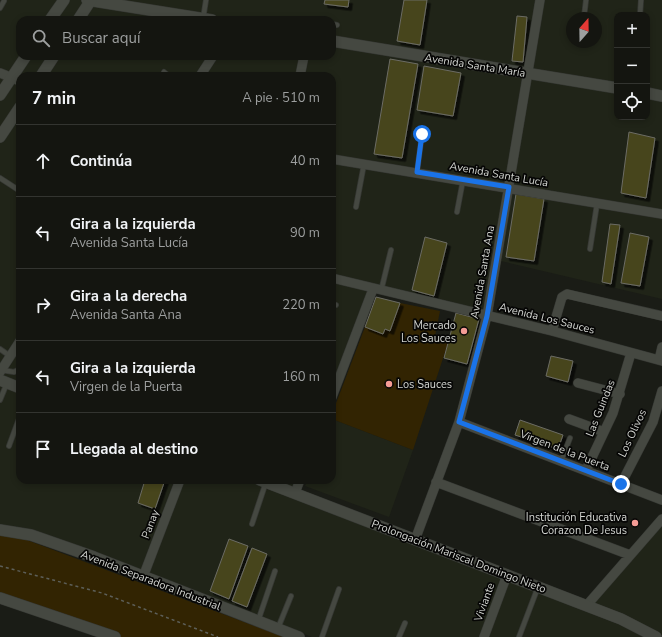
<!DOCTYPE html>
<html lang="es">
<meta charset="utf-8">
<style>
body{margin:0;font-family:"Nunito Sans",sans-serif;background:#1d1e19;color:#f1f3f6}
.controls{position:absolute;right:12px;top:12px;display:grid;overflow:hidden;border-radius:8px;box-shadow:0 2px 6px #0003}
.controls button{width:36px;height:36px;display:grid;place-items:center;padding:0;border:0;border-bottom:1px solid #333430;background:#141510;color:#f1f3f6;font:20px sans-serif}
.compass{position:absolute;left:566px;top:12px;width:36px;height:36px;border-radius:50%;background:#141510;box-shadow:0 2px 6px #0003;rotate:20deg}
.stop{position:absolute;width:12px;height:12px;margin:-9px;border:3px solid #1a73e8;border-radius:50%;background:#fff}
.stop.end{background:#1a73e8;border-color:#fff;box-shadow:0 1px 4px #0008}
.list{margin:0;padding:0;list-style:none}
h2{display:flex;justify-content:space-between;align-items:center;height:52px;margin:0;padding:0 16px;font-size:17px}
h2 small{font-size:13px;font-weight:400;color:#9d9f9f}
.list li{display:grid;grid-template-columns:26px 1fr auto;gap:12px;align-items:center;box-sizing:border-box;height:72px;padding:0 16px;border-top:1px solid #333430}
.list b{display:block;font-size:15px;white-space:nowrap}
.list p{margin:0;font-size:13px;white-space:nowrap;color:#9d9f9f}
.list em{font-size:13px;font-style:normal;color:#9d9f9f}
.icon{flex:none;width:22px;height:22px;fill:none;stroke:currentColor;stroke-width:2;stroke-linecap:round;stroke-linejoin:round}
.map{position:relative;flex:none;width:662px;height:637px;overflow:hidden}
.search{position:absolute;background:#141510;box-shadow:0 2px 6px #0003;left:16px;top:16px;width:320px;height:44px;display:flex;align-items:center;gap:10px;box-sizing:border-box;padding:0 14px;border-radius:12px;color:#9d9f9f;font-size:15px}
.panel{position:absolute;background:#141510;box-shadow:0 2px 6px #0003;left:16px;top:72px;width:320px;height:412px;border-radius:12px}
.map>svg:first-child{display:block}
.built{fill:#202418;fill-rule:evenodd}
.green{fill:#322402}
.building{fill:#46441d;stroke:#6c6c64;filter:url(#shadow)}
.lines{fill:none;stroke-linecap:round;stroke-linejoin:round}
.service-casing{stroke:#363834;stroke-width:6}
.minor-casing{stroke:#363834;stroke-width:10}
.tertiary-casing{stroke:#363834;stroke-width:12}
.secondary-casing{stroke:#363834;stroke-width:12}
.path{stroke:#5d5f59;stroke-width:1.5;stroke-dasharray:3 3;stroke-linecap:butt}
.service{stroke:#454841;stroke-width:4.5}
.minor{stroke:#454841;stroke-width:9}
.tertiary{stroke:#454841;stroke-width:11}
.secondary{stroke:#454841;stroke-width:11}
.route{stroke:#1a73e8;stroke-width:5}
.poi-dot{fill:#f59c95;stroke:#060605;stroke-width:1.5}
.labels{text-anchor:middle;stroke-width:3.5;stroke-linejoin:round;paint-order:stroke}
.street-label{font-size:11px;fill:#d2d4d0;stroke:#060605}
.poi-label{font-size:11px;fill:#d2d4d0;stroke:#060605;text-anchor:end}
</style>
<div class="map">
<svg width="662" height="637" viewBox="0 0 662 637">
<defs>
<filter id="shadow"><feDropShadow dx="3.5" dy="3.5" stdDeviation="0" flood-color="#0009"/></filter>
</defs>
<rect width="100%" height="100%" fill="#1a1c16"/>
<path class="built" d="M0 0H662V299L501 261 485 311 378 286 332 389V76H20V480H298L300 496 587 608 662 526V637H312L61 542 0 525ZM617 15H647V117H617ZM572 18H596V42H572ZM20 20H332V56H20Z
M332 419 413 450 389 517 305 486 308 480H332Z"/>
<path class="green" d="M400 303 440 311 435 336 437 339 448 343 413 450 332 419V414L365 327 383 334 385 329 390 331Z
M0 533 27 540 284 637H115L0 594Z"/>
<path class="building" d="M325 0H349L348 7 324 4Z
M404 0H427L420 45 397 41Z
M517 16 527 17 523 62 512 61Z
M390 59 418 64 402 158 374 154Z
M424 66 461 73 453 116 417 110Z
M629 132 655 138 646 198 621 193Z
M516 194 544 199 534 261 506 257Z
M610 224 620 225 611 284 602 282Z
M630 233 649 237 640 286 621 283Z
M425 237 447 243 434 296 412 290Z
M376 297 400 303 390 331 385 329 383 334 365 327Z
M456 313 479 319 467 364 444 358Z
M551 356 573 361 568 382 546 376Z
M520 420 563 435 558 449 515 435Z
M145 480H165L155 509 138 503Z
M229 539 248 546 229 599 210 591Z
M252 548 267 554 247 607 232 601Z"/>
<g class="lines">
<g class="service-casing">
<path id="service" d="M0 8 4 1
M640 15 641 0
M584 17 586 0
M203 19 206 0
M332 24 337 25
M164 72 169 76
M200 76H234
M417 172 422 134
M0 178 20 191
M356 207 364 164
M457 212 463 180
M590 249 597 204
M381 291 391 250
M332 304 336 305
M0 349 10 356
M1 370 14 372 20 369
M0 400 7 383
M9 446 20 416
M561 461 570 438
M252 524 266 482
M258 621 275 571
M278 628 291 596
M322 637 339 589
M399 637 405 623
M519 637 538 587"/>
</g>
<g class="minor-casing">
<path id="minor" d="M0 73 20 81
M200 76 213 56
M300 76 304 56
M332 159 662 214
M332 278 552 331 662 361
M552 331 562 297 567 294 662 316
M659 360 662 347
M0 372 20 341
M578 383 620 394
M332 397 373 289
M569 419 604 432
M459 422 662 500
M586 470 613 413 631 353
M436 482 630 555
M621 484 653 422 662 391
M295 493 300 480
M415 540 459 422 487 316 540 0
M143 577 180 480
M587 605 662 519
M484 637 507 575"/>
</g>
<g class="tertiary-casing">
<path id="tertiary" d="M87 0 212 20
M332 41 617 88
M647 93 662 96
M0 380 20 388
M260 480 621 619 656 637"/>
</g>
<g class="secondary-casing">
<path id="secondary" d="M50 20 64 0
M78 20 91 0
M41 76 54 56
M0 95 26 56
M0 137 20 107
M0 530 31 535 94 557 299 637
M0 598 115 637"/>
</g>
<path class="path" d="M0 566 102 593 218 637"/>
<use href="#service" class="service"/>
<use href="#minor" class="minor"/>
<use href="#tertiary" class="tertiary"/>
<use href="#secondary" class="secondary"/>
</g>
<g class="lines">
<path class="route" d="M422 134 417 172 509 187 487 316 459 422 621 484"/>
</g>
<g class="poi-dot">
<circle cx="464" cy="331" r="4"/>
<circle cx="389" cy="384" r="4"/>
<circle cx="635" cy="523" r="4"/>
</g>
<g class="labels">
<g class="street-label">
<text transform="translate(475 65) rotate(9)" y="4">Avenida Santa María</text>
<text transform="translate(499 174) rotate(10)" y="4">Avenida Santa Lucía</text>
<text transform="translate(482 272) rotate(-80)" y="4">Avenida Santa Ana</text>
<text transform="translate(547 318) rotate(14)" y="4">Avenida Los Sauces</text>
<text transform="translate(600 408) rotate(-68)" y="4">Las Guindas</text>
<text transform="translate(632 433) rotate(-65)" y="4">Los Olivos</text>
<text transform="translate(565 450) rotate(21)" y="4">Virgen de la Puerta</text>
<text transform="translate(150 524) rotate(-69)" y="4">Panay</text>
<text transform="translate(459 556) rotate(21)" y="4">Prolongación Mariscal Domingo Nieto</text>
<text transform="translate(151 580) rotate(21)" y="4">Avenida Separadora Industrial</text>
<text transform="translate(484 602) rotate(-70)" y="4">Viviante</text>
</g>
<g class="poi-label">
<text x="456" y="329">Mercado<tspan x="456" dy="13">Los Sauces</tspan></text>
<text x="397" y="388" text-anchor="start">Los Sauces</text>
<text x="627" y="521">Institución Educativa<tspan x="627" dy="13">Corazon De Jesus</tspan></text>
</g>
</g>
</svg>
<div class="controls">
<button>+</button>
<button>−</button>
<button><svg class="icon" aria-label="locate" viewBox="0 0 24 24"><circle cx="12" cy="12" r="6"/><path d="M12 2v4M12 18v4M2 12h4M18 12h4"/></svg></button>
</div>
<svg class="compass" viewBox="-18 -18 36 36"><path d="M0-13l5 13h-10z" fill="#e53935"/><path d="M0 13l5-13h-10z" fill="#9d9f9f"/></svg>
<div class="stop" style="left:422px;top:134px"></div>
<div class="stop end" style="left:621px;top:484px"></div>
<div class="search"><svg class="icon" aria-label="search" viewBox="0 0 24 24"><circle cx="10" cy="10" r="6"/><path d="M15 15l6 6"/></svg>Buscar aquí</div>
<section class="panel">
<h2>7 min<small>A pie · 510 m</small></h2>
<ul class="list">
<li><svg class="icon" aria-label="ahead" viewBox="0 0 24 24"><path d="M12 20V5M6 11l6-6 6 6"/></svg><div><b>Continúa</b></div><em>40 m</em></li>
<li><svg class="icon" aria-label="left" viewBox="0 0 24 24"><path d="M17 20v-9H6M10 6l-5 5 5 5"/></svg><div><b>Gira a la izquierda</b><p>Avenida Santa Lucía</p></div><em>90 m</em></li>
<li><svg class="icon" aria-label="right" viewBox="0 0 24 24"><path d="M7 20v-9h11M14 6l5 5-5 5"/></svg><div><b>Gira a la derecha</b><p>Avenida Santa Ana</p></div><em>220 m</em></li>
<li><svg class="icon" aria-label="left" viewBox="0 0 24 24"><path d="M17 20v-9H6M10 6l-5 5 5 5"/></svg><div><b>Gira a la izquierda</b><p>Virgen de la Puerta</p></div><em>160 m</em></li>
<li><svg class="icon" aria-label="arrive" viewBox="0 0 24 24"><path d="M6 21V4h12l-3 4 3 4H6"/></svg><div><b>Llegada al destino</b></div></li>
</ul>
</section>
</div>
